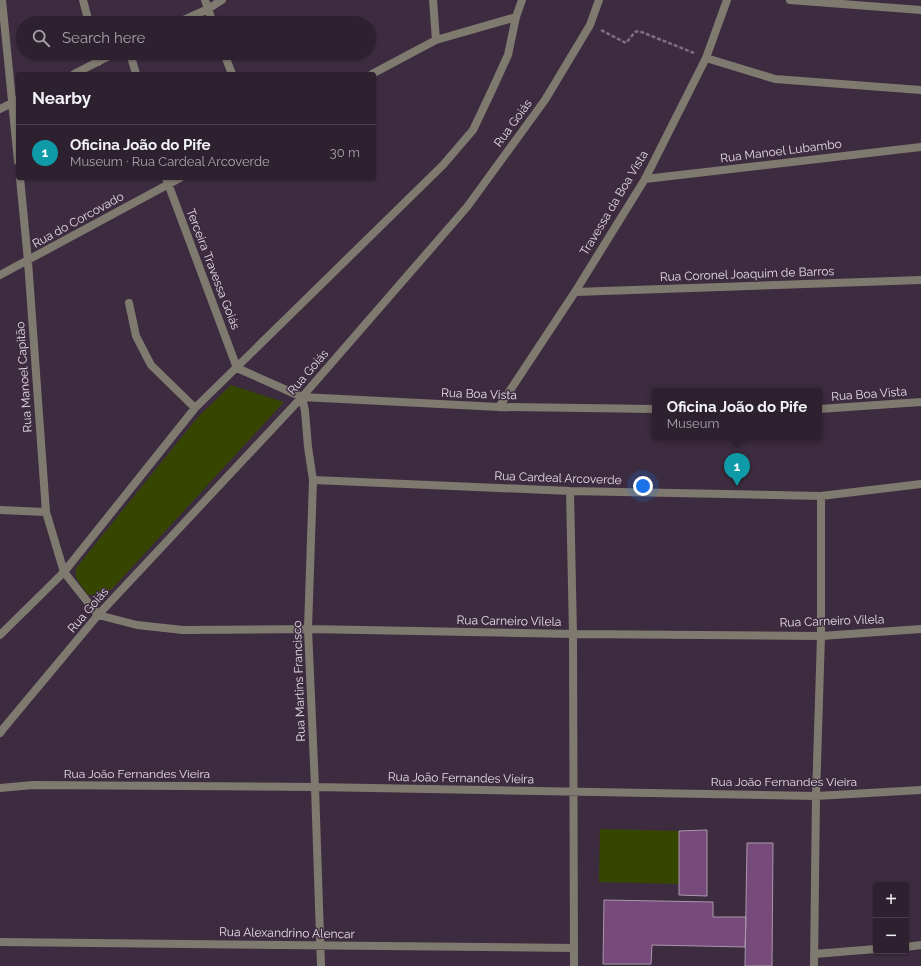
<!DOCTYPE html>
<meta charset="utf-8">
<style>
body{margin:0;font-family:Raleway,sans-serif;background:#362937;color:#f1f3f6}
.controls{position:absolute;right:12px;bottom:12px;display:grid;overflow:hidden;border-radius:4px;box-shadow:0 1px 3px #0004}
.controls button{width:36px;height:36px;display:grid;place-items:center;padding:0;border:0;border-bottom:1px solid #493e4b;background:#2e212f;color:#f1f3f6;font:20px sans-serif}
.you{position:absolute;left:643px;top:486px;width:14px;height:14px;margin:-10px;border:3px solid #fff;border-radius:50%;background:#1a73e8;box-shadow:0 0 0 6px #1a73e833}
.badge{display:grid;place-items:center;width:26px;height:26px;border-radius:50%;background:#db2777;color:#fff;font-size:13px;font-weight:700}
.pin{position:absolute;translate:-50% -33px;filter:drop-shadow(0 1px 2px #0008)}
.pin::after{content:'';position:absolute;top:21px;width:14px;height:12px;background:inherit;clip-path:polygon(0 0,100% 0,50% 100%)}
.popup{position:absolute;left:652px;top:388px;width:170px;height:52px;box-sizing:border-box;display:grid;place-content:center;border-radius:4px;background:#2e212f;filter:drop-shadow(0 1px 3px #0005);font-size:13px;white-space:nowrap;color:#a7a3aa}
.popup b{font-size:15px;color:#f1f3f6}
.popup::after{content:'';position:absolute;left:50%;top:100%;margin-left:-8px;border:8px solid transparent;border-top-color:#2e212f}
.list{margin:0;padding:0;list-style:none}
h2{display:flex;justify-content:space-between;align-items:center;height:52px;margin:0;padding:0 16px;font-size:17px}
h2 small{font-size:13px;font-weight:400;color:#a7a3aa}
.list li{display:grid;grid-template-columns:26px 1fr auto;gap:12px;align-items:center;box-sizing:border-box;height:56px;padding:0 16px;border-top:1px solid #493e4b}
.list b{display:block;font-size:15px;white-space:nowrap}
.list p{margin:0;font-size:13px;white-space:nowrap;color:#a7a3aa}
.list em{font-size:13px;font-style:normal;color:#a7a3aa}
.icon{flex:none;width:22px;height:22px;fill:none;stroke:currentColor;stroke-width:2;stroke-linecap:round;stroke-linejoin:round}
.map{position:relative;flex:none;width:921px;height:966px;overflow:hidden}
.search{position:absolute;background:#2e212f;box-shadow:0 1px 3px #0004;left:16px;top:16px;width:360px;height:44px;display:flex;align-items:center;gap:10px;box-sizing:border-box;padding:0 14px;border-radius:22px;color:#a7a3aa;font-size:15px}
.panel{position:absolute;background:#2e212f;box-shadow:0 1px 3px #0004;left:16px;top:72px;width:360px;height:108px;border-radius:4px}
.map>svg:first-child{display:block}
.green{fill:#364600}
.building{fill:#764a7a;stroke:#ab97ad}
.lines{fill:none;stroke-linecap:round;stroke-linejoin:round}
.path{stroke:#7d6f7f;stroke-width:2.5;stroke-dasharray:4 2;stroke-linecap:butt}
.lane{stroke:#7f7a6f;stroke-width:8}
.street{stroke:#7f7a6f;stroke-width:8}
.labels{text-anchor:middle;stroke-width:3;stroke-linejoin:round;paint-order:stroke}
.street-label{font-size:12px;fill:#e5dae6;stroke:#3d2c3f}
</style>
<div class="map">
<svg width="921" height="966" viewBox="0 0 921 966">
<rect width="100%" height="100%" fill="#3d2c3f"/>
<path class="green" d="M231 385 284 402 112 589 100 595H88L76 578V568L197 418Z
M600 829 679 831V884L599 882Z"/>
<path class="building" d="M707 830V896L679 895V831Z
M747 843H773L772 966H745Z
M604 900 713 902V917H746L745 947 652 945 651 964H603Z"/>
<g class="lines">
<path class="path" d="M601 30 626 43 635 32 639 31 694 53"/>
<path class="lane" d="M706 58 775 79 921 90"/>
<path class="street" d="M2 0 18 161
M83 0 89 23
M205 0 213 23
M433 0 436 40
M790 0 921 10
M177 23 208 9 222 0
M96 53 98 62
M130 53 136 74
M224 53 232 74
M74 74 115 53
M372 74 436 40 516 17
M0 109 18 100
M20 178 28 261 46 512 64 572 98 615 137 625 183 630 308 629 573 634 821 636 921 629
M166 178 237 368 302 397 499 407 655 409
M645 179 921 147
M0 275 180 178
M575 292 921 280
M129 303 136 336 151 365 195 408
M302 397 305 411 308 447 313 480 308 629 315 787 321 966
M499 407 575 292 645 179 706 58 727 0
M819 409 921 402
M313 480 570 491 821 496 921 484
M570 491 573 634 574 966
M0 510 46 512
M0 635 64 572 195 408 443 165 473 130 492 90 508 55 516 17 522 0
M0 733 3 729 98 615 302 397 467 207 545 100 590 25 599 0
M0 788 33 785 315 787 816 796 921 790
M0 942 574 948
M906 947 921 945
M814 954 876 949
M814 966 816 796 821 636V496"/>
</g>
<g class="labels">
<g class="street-label">
<text transform="translate(513 123) rotate(-54)" y="4">Rua Goiás</text>
<text transform="translate(781 151) rotate(-7)" y="4">Rua Manoel Lubambo</text>
<text transform="translate(614 203) rotate(-59)" y="4">Travessa da Boa Vista</text>
<text transform="translate(78 220) rotate(-29)" y="4">Rua do Corcovado</text>
<text transform="translate(213 269) rotate(69)" y="4">Terceira Travessa Goiás</text>
<text transform="translate(747 274) rotate(-2)" y="4">Rua Coronel Joaquim de Barros</text>
<text transform="translate(308 372) rotate(-49)" y="4">Rua Goiás</text>
<text transform="translate(24 377) rotate(-94)" y="4">Rua Manoel Capitão</text>
<text transform="translate(479 394) rotate(2)" y="4">Rua Boa Vista</text>
<text transform="translate(869 394) rotate(-4)" y="4">Rua Boa Vista</text>
<text transform="translate(558 478) rotate(2)" y="4">Rua Cardeal Arcoverde</text>
<text transform="translate(88 610) rotate(-49)" y="4">Rua Goiás</text>
<text transform="translate(509 621) rotate(1)" y="4">Rua Carneiro Vilela</text>
<text transform="translate(832 621) rotate(-2)" y="4">Rua Carneiro Vilela</text>
<text transform="translate(299 681) rotate(-92)" y="4">Rua Martins Francisco</text>
<text x="137" y="778">Rua João Fernandes Vieira</text>
<text transform="translate(461 778) rotate(1)" y="4">Rua João Fernandes Vieira</text>
<text x="784" y="786">Rua João Fernandes Vieira</text>
<text transform="translate(287 933) rotate(1)" y="4">Rua Alexandrino Alencar</text>
</g>
</g>
</svg>
<div class="controls">
<button>+</button>
<button>−</button>
</div>
<div class="you"></div>
<div class="pin badge" style="left:737px;top:486px;background:#0f9aa8">1</div>
<div class="popup"><b>Oficina João do Pife</b>Museum</div>
<div class="search"><svg class="icon" aria-label="search" viewBox="0 0 24 24"><circle cx="10" cy="10" r="6"/><path d="M15 15l6 6"/></svg>Search here</div>
<section class="panel">
<h2>Nearby<small></small></h2>
<ul class="list">
<li><span class="badge" style="background:#0f9aa8">1</span><div><b>Oficina João do Pife</b><p>Museum · Rua Cardeal Arcoverde</p></div><em>30 m</em></li>
</ul>
</section>
</div>
